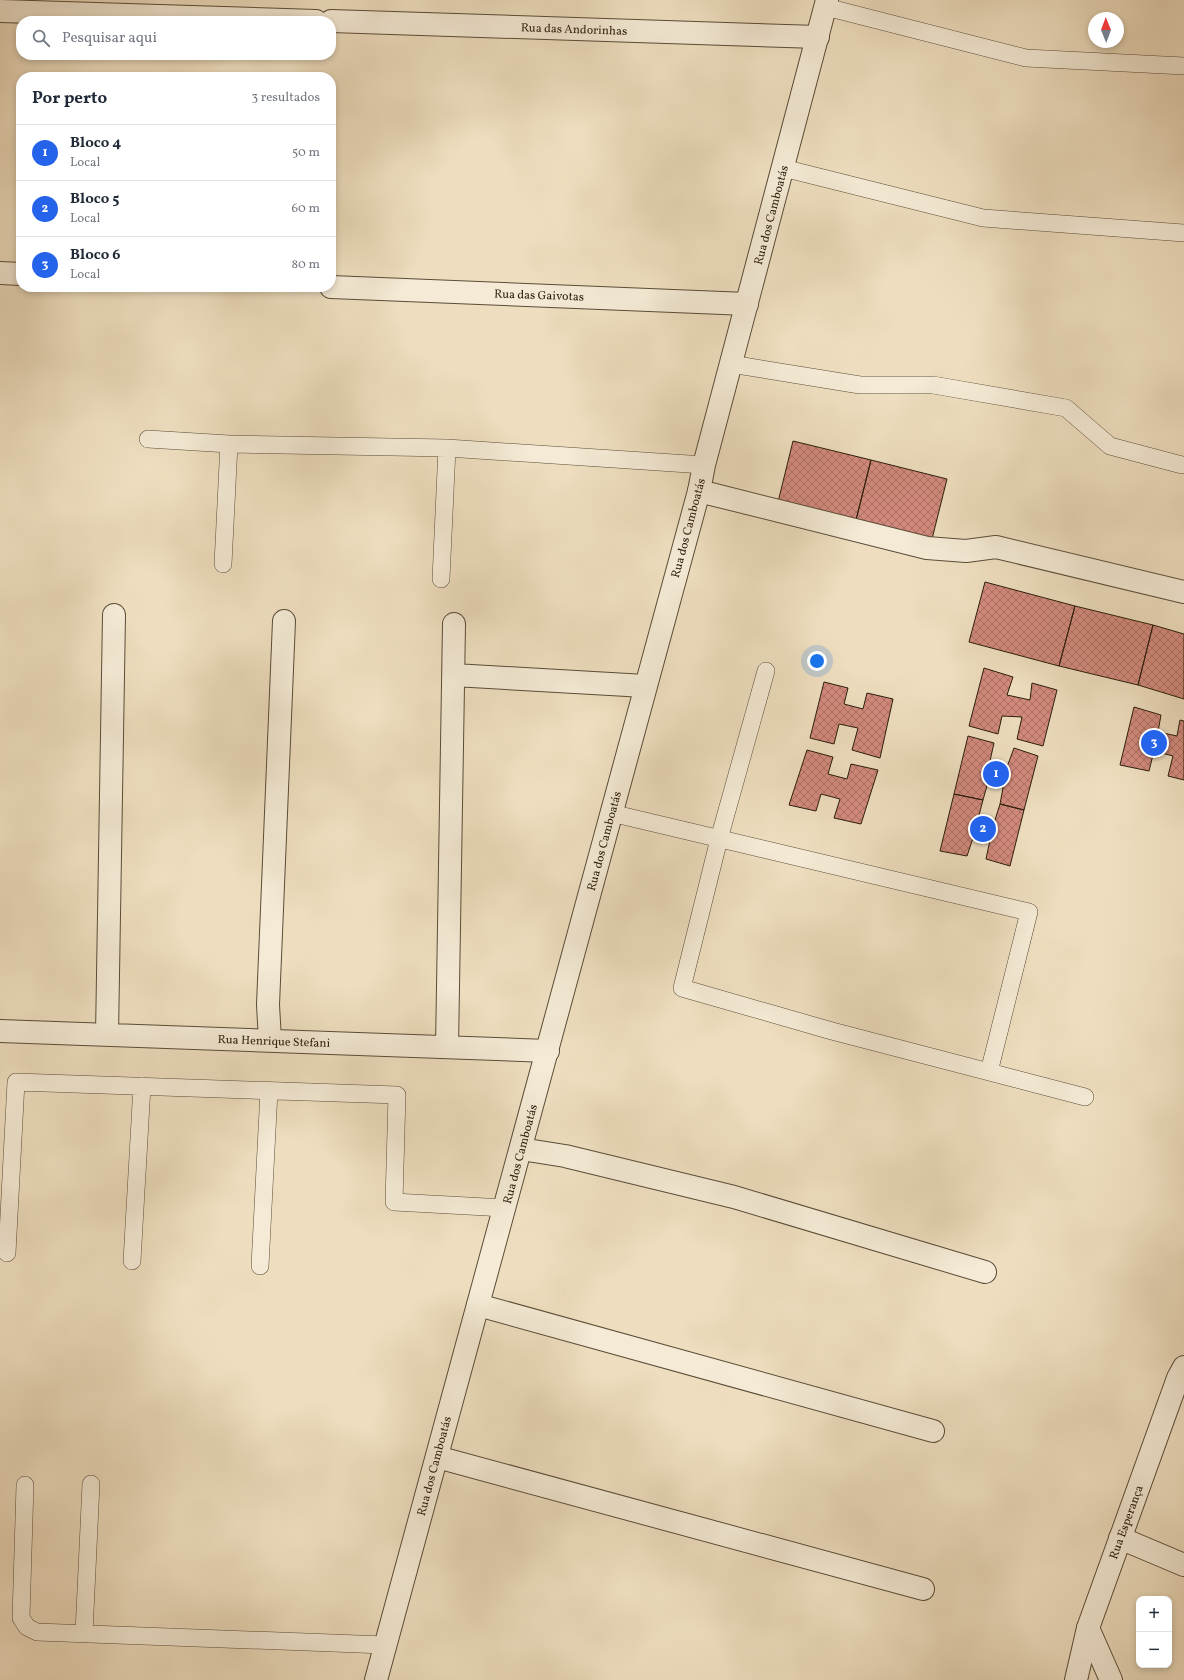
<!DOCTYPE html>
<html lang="pt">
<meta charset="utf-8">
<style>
body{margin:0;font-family:Vollkorn,serif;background:#f2f2f3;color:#1f2937}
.controls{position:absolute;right:12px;bottom:12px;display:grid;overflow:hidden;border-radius:8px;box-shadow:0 2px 6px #0003}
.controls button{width:36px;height:36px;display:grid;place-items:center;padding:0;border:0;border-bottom:1px solid #e0e1e3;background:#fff;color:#1f2937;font:20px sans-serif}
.compass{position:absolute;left:1088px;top:12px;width:36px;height:36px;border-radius:50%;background:#fff;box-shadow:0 2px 6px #0003;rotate:359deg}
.you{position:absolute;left:817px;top:661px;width:14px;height:14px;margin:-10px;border:3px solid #fff;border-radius:50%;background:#1a73e8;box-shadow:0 0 0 6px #1a73e833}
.badge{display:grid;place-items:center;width:26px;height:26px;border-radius:50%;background:#2563eb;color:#fff;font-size:13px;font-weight:700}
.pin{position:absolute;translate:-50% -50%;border:2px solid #fff;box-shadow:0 1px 4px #0006}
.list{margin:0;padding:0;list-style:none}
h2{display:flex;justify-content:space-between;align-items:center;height:52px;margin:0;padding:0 16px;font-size:17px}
h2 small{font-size:13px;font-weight:400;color:#747a83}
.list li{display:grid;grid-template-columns:26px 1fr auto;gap:12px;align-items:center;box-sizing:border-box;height:56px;padding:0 16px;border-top:1px solid #e0e1e3}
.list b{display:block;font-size:15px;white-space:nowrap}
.list p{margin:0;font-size:13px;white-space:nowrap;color:#747a83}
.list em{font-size:13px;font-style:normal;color:#747a83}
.icon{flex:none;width:22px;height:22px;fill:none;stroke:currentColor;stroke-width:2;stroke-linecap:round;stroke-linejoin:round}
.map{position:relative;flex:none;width:1184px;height:1680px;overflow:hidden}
.search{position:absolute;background:#fff;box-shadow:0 2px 6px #0003;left:16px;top:16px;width:320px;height:44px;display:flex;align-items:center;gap:10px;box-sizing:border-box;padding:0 14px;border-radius:16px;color:#747a83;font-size:15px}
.panel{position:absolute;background:#fff;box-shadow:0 2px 6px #0003;left:16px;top:72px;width:320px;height:220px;border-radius:16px}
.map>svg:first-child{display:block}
.building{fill:url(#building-cross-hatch);stroke:#291c0a}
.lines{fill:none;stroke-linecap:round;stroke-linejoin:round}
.service-casing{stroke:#5a4c37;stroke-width:18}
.minor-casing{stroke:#5a4c37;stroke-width:24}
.tertiary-casing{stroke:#5a4c37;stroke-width:24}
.service{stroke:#f4ead5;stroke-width:17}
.minor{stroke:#f4ead5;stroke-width:22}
.tertiary{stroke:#f4ead5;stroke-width:22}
.labels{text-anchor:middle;stroke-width:3;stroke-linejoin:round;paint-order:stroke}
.street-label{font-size:12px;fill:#291c0a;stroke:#f4ead5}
</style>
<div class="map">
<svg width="1184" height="1680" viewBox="0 0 1184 1680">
<defs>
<pattern id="building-cross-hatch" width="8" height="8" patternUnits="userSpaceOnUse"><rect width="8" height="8" fill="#d38a7d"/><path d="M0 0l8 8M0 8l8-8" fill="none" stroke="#ab7065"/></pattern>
</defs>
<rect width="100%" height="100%" fill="#eedebf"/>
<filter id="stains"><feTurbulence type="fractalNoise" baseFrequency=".005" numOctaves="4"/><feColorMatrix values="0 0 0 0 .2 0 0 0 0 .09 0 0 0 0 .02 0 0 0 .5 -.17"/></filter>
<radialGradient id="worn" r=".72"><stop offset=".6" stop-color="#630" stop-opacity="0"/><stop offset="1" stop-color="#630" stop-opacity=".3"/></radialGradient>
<path class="building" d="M793 441 871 460 856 520 778 502Z
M871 460 947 479 932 539 856 520Z
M985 582 1075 606 1059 666 969 642Z
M1075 606 1153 625 1138 685 1059 666Z
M1153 625 1184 634V699L1138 685Z
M984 668 1013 677 1007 695 1030 700 1032 683 1057 690 1043 746 1017 739 1022 717 1002 716 998 734 969 726Z
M824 682 848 688 844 704 863 709 867 693 893 699 880 758 852 750 858 728 839 724 834 744 810 738Z
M1134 707 1161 715 1158 732 1177 736 1180 720 1184 721V780L1168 776 1173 756 1154 751 1149 771 1120 765Z
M968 736 994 743 990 761 1007 767 1014 748 1038 756 1024 810 1000 804 1003 788 988 782 983 800 954 794Z
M807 750 833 757 828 774 847 779 851 764 878 770 861 824 834 818 840 799 821 794 816 811 789 805Z
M954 794 983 800 978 819 994 823 1000 804 1024 810 1010 866 986 859 990 840 974 835 967 856 940 851Z"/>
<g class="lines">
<g class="service-casing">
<path id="service" d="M826 7 1026 58 1184 66
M783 168 983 218 1184 233
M731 364 860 385H933L1066 408 1110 446 1182 465
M148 439 229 444 447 448 704 465
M223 564 229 444
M441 579 447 448
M766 671 719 839 682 988 832 1031 1085 1097
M611 813 1029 912 989 1072
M7 1253 16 1082 397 1095 394 1202 505 1208
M132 1261 142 1086
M260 1266 269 1091
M25 1485 21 1618 27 1627 37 1632 385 1645
M84 1633 91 1484"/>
</g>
<g class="minor-casing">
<path id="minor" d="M0 11 316 21
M331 21 818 37
M0 273 21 274
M331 287 747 304
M699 491 927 548 966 551 996 547 1184 592
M454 675 645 686
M0 1031 548 1051
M107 1035 114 615
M270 1040 268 1005 284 621
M447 1047 454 624
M521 1149 565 1156 734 1197 985 1272
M478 1305 933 1431
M437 1457 923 1589
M1120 1538 1184 1565
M1088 1628 1111 1680"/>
</g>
<g class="tertiary-casing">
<path id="tertiary" d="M376 1680 699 491 704 465 827 0
M1076 1680 1088 1628 1178 1378 1184 1367"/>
</g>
<use href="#service" class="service"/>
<use href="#minor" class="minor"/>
<use href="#tertiary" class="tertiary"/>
</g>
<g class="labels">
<g class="street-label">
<text transform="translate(574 29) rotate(2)" y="4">Rua das Andorinhas</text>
<text transform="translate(771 215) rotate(-75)" y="4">Rua dos Camboatás</text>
<text transform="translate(539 295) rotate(2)" y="4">Rua das Gaivotas</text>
<text transform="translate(688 528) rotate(-75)" y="4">Rua dos Camboatás</text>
<text transform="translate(604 841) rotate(-75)" y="4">Rua dos Camboatás</text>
<text transform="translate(274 1041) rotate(2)" y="4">Rua Henrique Stefani</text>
<text transform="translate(520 1154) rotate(-75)" y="4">Rua dos Camboatás</text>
<text transform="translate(434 1466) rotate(-75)" y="4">Rua dos Camboatás</text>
<text transform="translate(1126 1522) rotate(-70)" y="4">Rua Esperança</text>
</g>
</g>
<rect width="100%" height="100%" filter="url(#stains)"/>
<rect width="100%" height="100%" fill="url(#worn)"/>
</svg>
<div class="controls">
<button>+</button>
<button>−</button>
</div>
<svg class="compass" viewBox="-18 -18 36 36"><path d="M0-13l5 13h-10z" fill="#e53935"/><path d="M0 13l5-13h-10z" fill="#747a83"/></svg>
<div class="you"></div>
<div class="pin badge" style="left:996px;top:774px">1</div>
<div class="pin badge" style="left:983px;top:829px">2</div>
<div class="pin badge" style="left:1154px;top:743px">3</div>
<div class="search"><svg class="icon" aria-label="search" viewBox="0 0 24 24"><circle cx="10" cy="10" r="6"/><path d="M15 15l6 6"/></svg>Pesquisar aqui</div>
<section class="panel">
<h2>Por perto<small>3 resultados</small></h2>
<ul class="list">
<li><span class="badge">1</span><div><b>Bloco 4</b><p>Local</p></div><em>50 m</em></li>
<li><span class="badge">2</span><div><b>Bloco 5</b><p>Local</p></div><em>60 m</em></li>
<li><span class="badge">3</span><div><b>Bloco 6</b><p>Local</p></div><em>80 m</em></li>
</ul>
</section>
</div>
